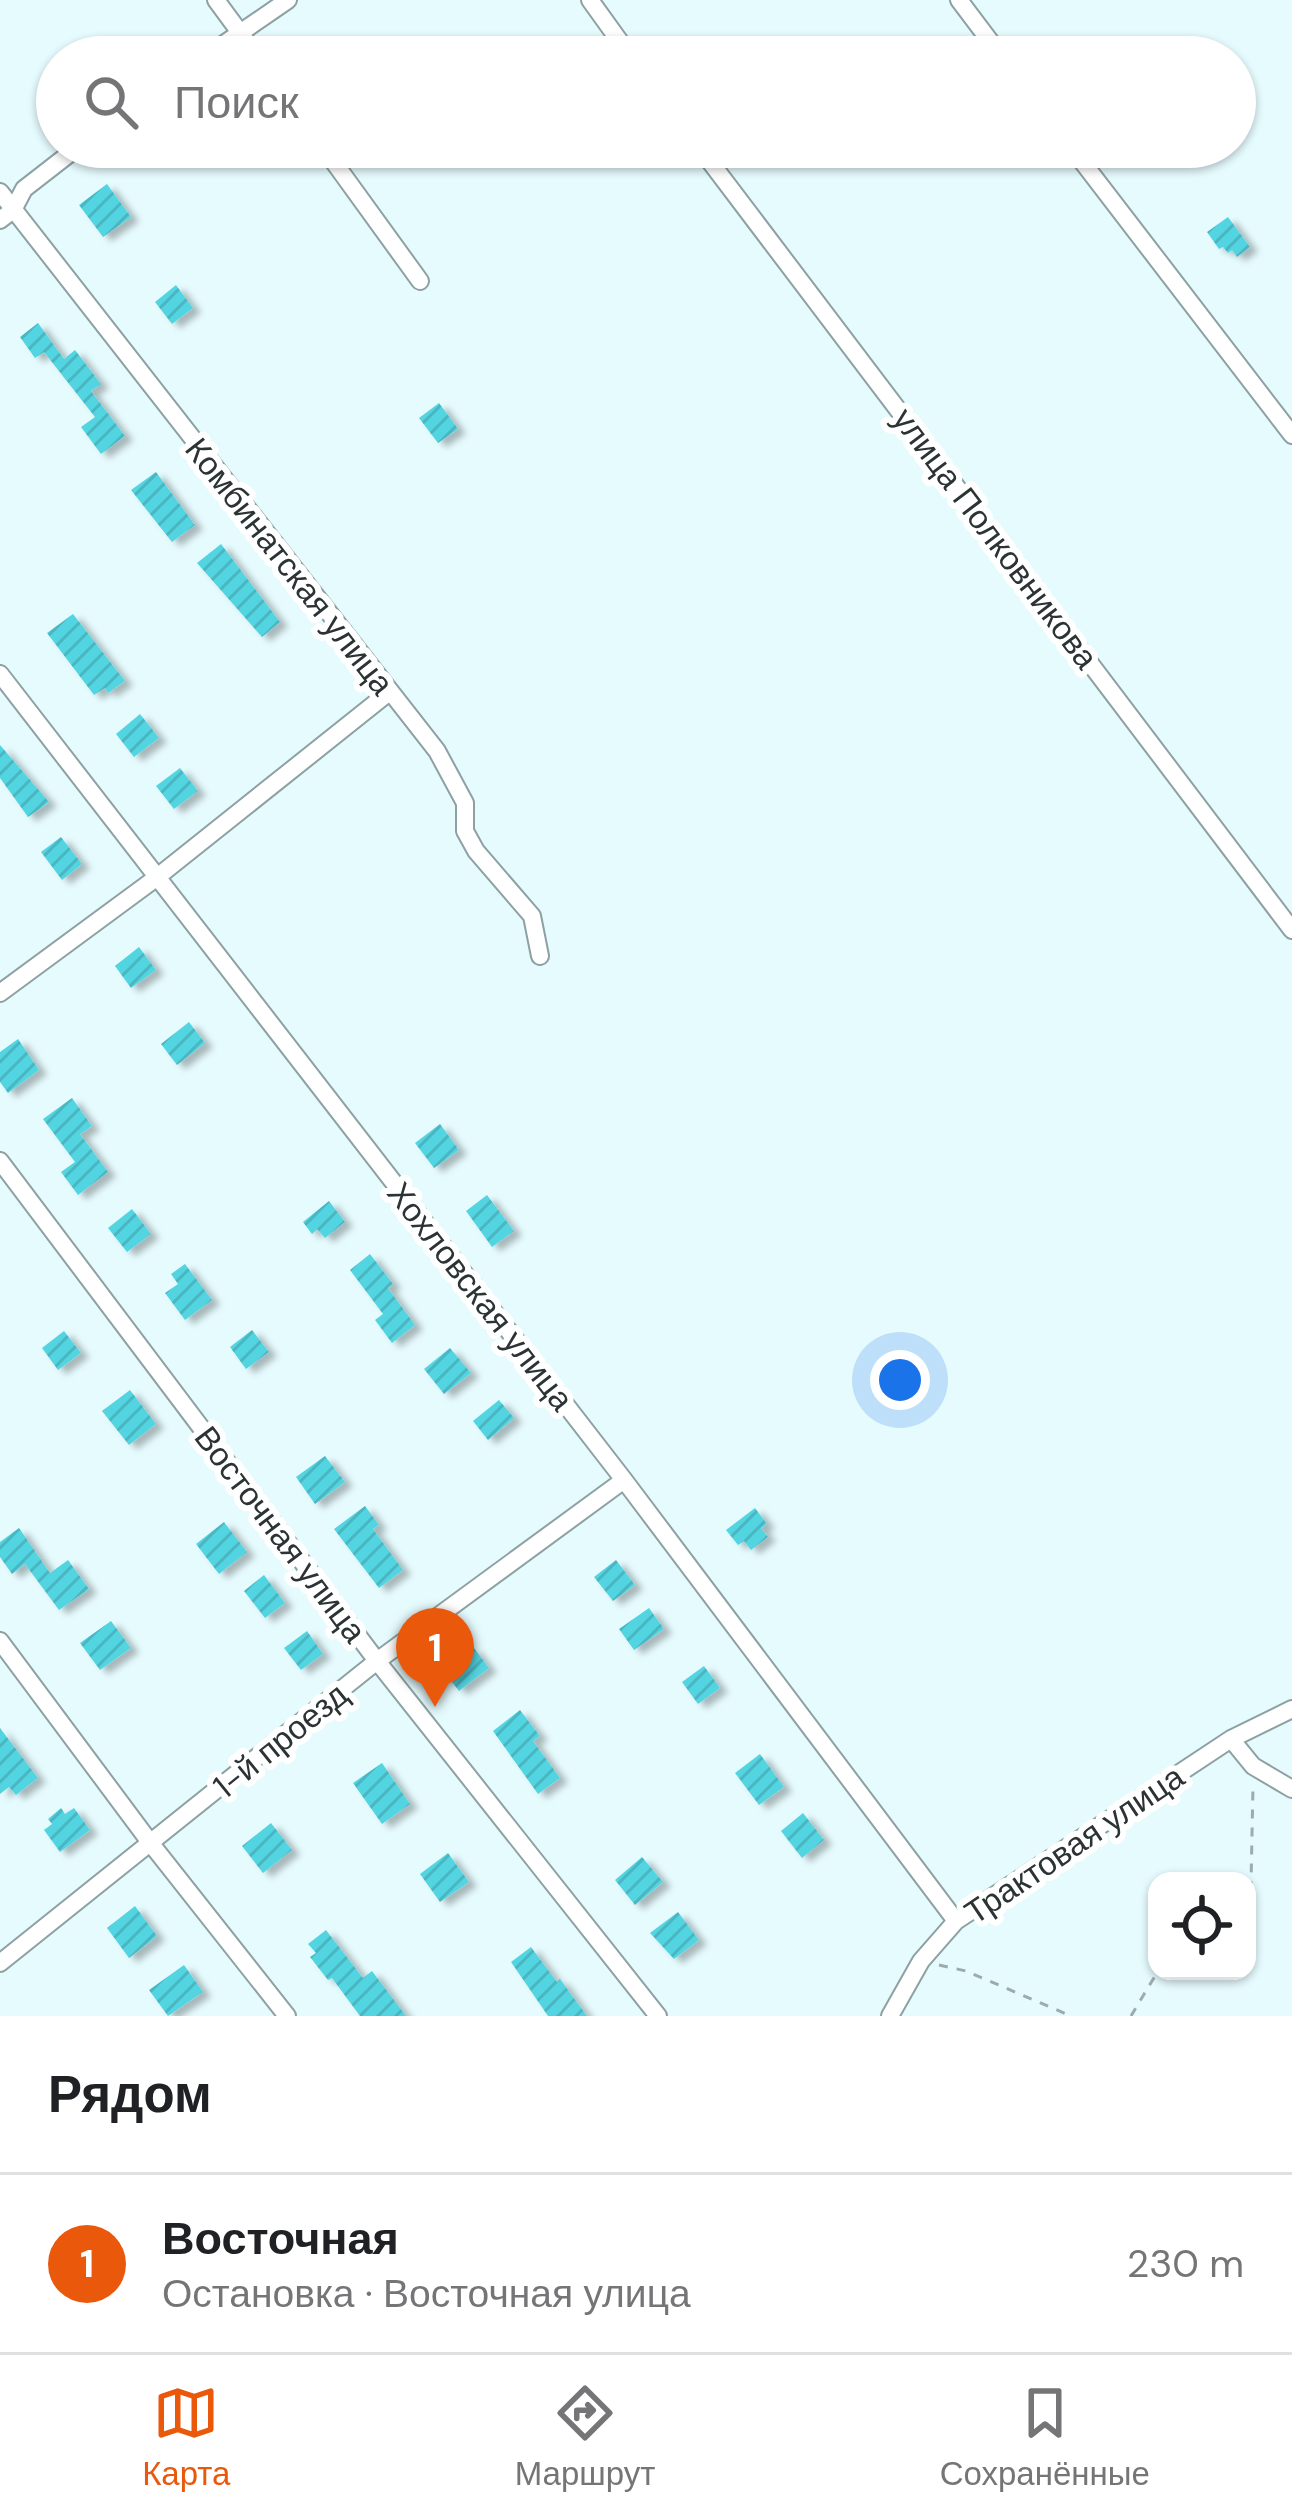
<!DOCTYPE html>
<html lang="ru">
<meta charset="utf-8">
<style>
body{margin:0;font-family:"DM Sans",sans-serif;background:#f6f6f6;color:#202124}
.controls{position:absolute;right:36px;bottom:36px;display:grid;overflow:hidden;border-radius:24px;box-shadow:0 3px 9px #0004}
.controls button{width:108px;height:108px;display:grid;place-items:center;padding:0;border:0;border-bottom:3px solid #e0e0e0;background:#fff;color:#202124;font:60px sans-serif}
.you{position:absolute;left:900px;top:1380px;width:42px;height:42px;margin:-30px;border:9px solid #fff;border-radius:50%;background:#1a73e8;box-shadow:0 0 0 18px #1a73e833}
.badge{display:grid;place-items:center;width:78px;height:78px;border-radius:50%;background:#ea580c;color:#fff;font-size:39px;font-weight:700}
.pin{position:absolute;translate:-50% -99px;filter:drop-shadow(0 3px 6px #0008)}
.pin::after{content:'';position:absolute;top:63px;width:42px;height:36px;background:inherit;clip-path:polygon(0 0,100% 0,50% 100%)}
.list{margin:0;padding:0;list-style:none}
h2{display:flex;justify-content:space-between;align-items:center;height:156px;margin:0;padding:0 48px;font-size:51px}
h2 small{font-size:39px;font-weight:400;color:#757577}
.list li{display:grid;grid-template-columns:78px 1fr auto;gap:36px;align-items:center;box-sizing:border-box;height:180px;padding:0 48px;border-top:3px solid #e0e0e0}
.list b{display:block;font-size:45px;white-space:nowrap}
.list p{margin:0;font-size:39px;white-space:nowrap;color:#757577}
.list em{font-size:39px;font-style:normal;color:#757577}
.icon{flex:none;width:66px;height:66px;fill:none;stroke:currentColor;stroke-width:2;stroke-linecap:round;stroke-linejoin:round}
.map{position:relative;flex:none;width:1292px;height:2016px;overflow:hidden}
.search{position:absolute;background:#fff;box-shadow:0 3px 9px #0004;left:36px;right:36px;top:36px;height:132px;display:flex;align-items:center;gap:30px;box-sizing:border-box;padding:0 42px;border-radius:66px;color:#757577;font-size:45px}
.sheet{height:336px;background:#fff}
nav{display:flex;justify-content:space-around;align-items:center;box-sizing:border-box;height:168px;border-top:3px solid #e0e0e0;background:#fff;font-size:33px;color:#757577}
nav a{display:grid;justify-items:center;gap:6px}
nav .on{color:#ea580c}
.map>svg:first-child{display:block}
.building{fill:url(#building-hatch);filter:url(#shadow)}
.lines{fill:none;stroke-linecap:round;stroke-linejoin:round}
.minor-casing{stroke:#8da1a3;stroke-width:20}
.path{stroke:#9cacae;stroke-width:3;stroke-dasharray:9 9;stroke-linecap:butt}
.minor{stroke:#fff;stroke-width:16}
.labels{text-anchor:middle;stroke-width:12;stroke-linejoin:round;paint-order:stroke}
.street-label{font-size:33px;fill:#2b3334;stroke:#fff}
</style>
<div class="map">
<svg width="1292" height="2016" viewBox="0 0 1292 2016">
<defs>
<pattern id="building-hatch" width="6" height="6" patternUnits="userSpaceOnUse" patternTransform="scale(3)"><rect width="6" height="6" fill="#53d4e1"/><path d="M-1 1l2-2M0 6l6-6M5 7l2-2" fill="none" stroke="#48b6c2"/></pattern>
<filter id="shadow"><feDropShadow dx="8" dy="4.5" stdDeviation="3" flood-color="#0004"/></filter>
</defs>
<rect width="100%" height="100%" fill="#e6fbfe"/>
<path class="building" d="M107 184 131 217 103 237 79 205Z
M1228 217 1250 247 1237 257 1232 250 1228 253 1223 247 1219 249 1207 232Z
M176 285 193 308 172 324 155 302Z
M38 323 64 359 75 350 101 384 91 391 125 436 101 454 81 427 95 417 44 352 35 358 20 337Z
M439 403 458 429 438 443 419 418Z
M156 472 195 525 172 542 131 490Z
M221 544 280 622 262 637 197 563Z
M73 614 125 681 108 693 105 688 94 695 47 633Z
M140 714 159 738 134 757 116 734Z
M0 745 49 802 28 817 0 778Z
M180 768 198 791 174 809 156 786Z
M61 837 82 864 62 880 41 852Z
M139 947 156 970 131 988 115 966Z
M189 1022 205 1043 177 1065 161 1044Z
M18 1039 39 1070 8 1093 0 1082V1052Z
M72 1098 92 1126 80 1134 108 1172 78 1195 61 1172 75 1162 43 1119Z
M440 1124 459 1150 434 1168 415 1143Z
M487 1195 514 1231 492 1247 466 1211Z
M329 1201 345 1222 325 1238 317 1229 312 1234 303 1222Z
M132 1209 151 1234 127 1252 108 1228Z
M370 1254 393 1284 388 1288 415 1325 392 1343 375 1320 383 1314 350 1270Z
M185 1264 212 1300 185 1320 165 1293 178 1284 171 1274Z
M252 1330 269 1352 246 1369 230 1347Z
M64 1331 81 1353 58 1370 42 1348Z
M450 1348 471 1373 444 1394 424 1369Z
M130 1390 156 1424 129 1445 102 1411Z
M499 1400 514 1418 488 1440 473 1421Z
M325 1456 345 1482 315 1504 296 1477Z
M365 1506 379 1525 373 1529 403 1570 379 1588 334 1529Z
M755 1508 767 1524 761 1528 768 1537 751 1550 744 1541 738 1545 726 1530Z
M224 1522 247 1552 219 1574 196 1544Z
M19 1528 50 1573 68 1560 89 1589 59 1610 25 1564 12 1574 0 1557V1542Z
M616 1560 635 1585 613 1601 594 1577Z
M264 1575 285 1603 265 1618 244 1591Z
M649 1608 664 1629 634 1650 619 1629Z
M111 1621 131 1648 100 1670 80 1643Z
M307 1631 323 1654 301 1670 284 1648Z
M474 1648 489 1668 459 1691 443 1670Z
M704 1666 720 1688 698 1704 682 1682Z
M520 1710 540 1736 533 1741 560 1778 538 1794 493 1731Z
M0 1728 38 1778 16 1795 9 1787 0 1794Z
M760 1754 784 1787 759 1805 735 1773Z
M382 1763 410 1804 382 1824 353 1783Z
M61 1808 65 1814 74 1808 90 1830 60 1852 44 1830 52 1824 48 1819Z
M803 1813 824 1840 802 1858 781 1831Z
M271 1823 292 1850 263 1873 242 1846Z
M448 1853 469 1882 440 1902 420 1874Z
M642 1857 663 1882 635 1905 615 1880Z
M135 1906 157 1936 129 1958 107 1928Z
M678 1912 699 1940 674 1959 650 1933Z
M326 1930 363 1978 372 1971 406 2016H360L332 1978 328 1980 310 1957 316 1953 308 1944Z
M531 1947 557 1982 560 1979 587 2016H548L511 1962Z
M184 1965 203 1992 168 2016 149 1990Z"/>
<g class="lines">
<g class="minor-casing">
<path id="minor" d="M216 0 258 57
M590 0 631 57
M959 0 1002 57
M205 57 288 0
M323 147 420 281
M699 147 1292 930
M1071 147 1292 435
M0 192 437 751 465 803V831L476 851 532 916 540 956
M0 220 13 210 24 189 78 147
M0 674 624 1480 956 1921
M0 993 156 878 388 693
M0 1161 377 1661 658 2016
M0 1641 152 1845 287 2016
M1231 1739 1253 1766 1292 1789
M0 1963 377 1661 624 1480
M890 2016 921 1961 956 1921 1231 1739 1292 1709"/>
</g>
<path class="path" d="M1247 1889 1251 1884 1253 1786
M939 1965 966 1971 1071 2016
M1131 2016 1158 1971"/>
<use href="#minor" class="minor"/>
</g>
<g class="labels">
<g class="street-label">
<text transform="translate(996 538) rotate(53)" y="12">улица Полковникова</text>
<text transform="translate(290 566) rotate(52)" y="12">Комбинатская улица</text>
<text transform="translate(481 1296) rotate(52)" y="12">Хохловская улица</text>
<text transform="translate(281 1534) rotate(53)" y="12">Восточная улица</text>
<text transform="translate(280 1740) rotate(-39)" y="12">1-й проезд</text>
<text transform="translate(1074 1844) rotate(-34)" y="12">Трактовая улица</text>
</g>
</g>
</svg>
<div class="controls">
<button><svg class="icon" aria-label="locate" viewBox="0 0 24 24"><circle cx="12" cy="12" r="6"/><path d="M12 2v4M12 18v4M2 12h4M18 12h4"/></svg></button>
</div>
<div class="you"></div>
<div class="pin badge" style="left:435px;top:1707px">1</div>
<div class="search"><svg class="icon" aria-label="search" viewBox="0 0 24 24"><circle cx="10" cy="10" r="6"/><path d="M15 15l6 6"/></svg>Поиск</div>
</div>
<section class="sheet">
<h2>Рядом<small></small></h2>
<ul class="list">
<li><span class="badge">1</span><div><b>Восточная</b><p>Остановка · Восточная улица</p></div><em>230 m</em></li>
</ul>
</section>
<nav>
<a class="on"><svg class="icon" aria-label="map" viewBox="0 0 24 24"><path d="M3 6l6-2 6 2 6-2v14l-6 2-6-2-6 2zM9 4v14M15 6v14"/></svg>Карта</a>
<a><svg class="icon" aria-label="directions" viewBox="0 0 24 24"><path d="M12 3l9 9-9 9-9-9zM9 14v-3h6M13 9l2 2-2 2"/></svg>Маршрут</a>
<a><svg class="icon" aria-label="saved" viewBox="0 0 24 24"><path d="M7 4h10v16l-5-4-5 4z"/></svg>Сохранённые</a>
</nav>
